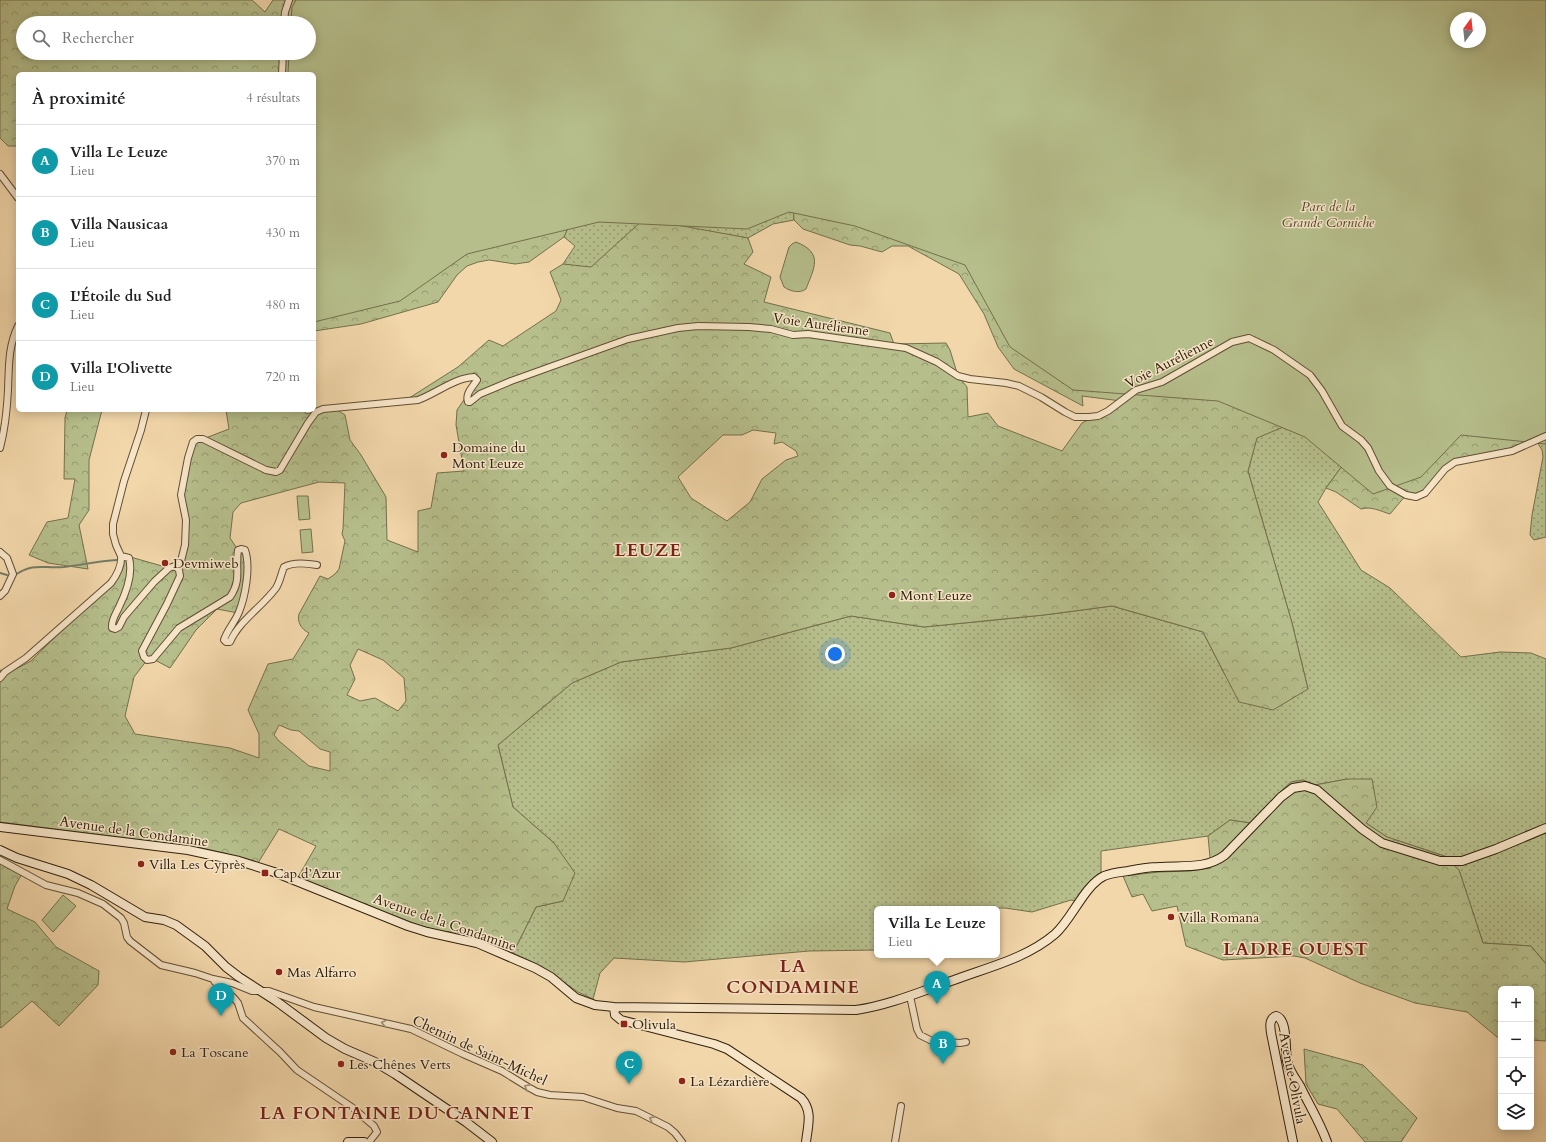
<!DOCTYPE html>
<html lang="fr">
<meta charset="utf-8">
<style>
body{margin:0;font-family:Cardo,serif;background:#f6f6f6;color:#202124}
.controls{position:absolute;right:12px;bottom:12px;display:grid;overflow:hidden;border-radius:6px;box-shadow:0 2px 10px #0003}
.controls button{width:36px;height:36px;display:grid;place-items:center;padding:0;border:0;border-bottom:1px solid #e0e0e0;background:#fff;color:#202124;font:20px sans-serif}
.compass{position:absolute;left:1450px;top:12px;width:36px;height:36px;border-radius:50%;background:#fff;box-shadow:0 2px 10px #0003;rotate:15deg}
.you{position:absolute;left:835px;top:654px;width:14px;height:14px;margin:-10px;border:3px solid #fff;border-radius:50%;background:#1a73e8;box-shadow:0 0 0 6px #1a73e833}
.badge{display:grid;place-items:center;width:26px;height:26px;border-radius:50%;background:#d93025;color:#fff;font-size:13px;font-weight:700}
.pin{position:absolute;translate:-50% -33px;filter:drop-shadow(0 1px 2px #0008)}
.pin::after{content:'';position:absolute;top:21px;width:14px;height:12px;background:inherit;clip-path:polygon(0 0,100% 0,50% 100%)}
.popup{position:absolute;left:874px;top:906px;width:126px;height:52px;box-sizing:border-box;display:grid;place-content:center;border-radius:6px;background:#fff;filter:drop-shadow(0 1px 3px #0005);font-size:13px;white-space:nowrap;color:#757577}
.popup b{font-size:15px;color:#202124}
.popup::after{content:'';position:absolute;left:50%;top:100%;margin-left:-8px;border:8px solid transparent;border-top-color:#fff}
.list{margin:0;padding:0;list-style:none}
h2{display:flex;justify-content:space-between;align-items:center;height:52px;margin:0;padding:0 16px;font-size:17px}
h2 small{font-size:13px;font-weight:400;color:#757577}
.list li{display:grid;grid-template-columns:26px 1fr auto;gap:12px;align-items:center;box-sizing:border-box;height:72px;padding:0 16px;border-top:1px solid #e0e0e0}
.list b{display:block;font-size:15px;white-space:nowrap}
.list p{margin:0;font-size:13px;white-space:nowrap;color:#757577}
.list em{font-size:13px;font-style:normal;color:#757577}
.icon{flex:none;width:22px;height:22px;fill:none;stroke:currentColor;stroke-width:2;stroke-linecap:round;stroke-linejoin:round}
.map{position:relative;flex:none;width:1546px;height:1142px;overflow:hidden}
.search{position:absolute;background:#fff;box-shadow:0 2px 10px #0003;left:16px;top:16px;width:300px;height:44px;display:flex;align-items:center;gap:10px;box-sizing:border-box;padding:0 14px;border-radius:22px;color:#757577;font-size:15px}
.panel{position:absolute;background:#fff;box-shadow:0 2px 10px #0003;left:16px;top:72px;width:300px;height:340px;border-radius:6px}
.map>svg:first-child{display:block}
.grass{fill:url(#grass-dots);stroke:#74704c}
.forest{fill:url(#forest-crowns);stroke:#74704c;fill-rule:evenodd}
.park{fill:#b6bf8c;stroke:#74704c;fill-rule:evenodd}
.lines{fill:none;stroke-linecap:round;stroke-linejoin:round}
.stream{stroke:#727d67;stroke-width:2}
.street-casing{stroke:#624e34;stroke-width:8}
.secondary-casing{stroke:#32210d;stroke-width:10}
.street{stroke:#f7e5c8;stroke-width:6}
.secondary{stroke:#f7e5c8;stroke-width:8}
.oneway{stroke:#9e8d74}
.poi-dot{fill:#8f2418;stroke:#f7e5c8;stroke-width:1.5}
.labels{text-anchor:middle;stroke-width:3;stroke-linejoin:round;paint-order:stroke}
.park-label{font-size:14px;font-style:italic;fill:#53482d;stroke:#f7e5c8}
.street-label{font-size:14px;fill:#32210d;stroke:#f7e5c8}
.poi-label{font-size:14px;fill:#32210d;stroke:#f7e5c8;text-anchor:start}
.district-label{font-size:18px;font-weight:bold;letter-spacing:1px;fill:#7a1f14;stroke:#f7e5c8}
</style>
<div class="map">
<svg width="1546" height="1142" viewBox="0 0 1546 1142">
<defs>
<pattern id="grass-dots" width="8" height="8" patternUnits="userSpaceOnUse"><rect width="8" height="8" fill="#b6bf8c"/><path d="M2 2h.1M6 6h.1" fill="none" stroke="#959b71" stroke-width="1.8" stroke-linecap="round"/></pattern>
<pattern id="forest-crowns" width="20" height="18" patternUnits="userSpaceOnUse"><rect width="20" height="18" fill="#b6bf8c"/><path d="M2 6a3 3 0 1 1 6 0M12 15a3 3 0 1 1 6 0" fill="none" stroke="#959b71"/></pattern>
</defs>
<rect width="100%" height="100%" fill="#f2d7aa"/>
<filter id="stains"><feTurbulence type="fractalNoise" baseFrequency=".005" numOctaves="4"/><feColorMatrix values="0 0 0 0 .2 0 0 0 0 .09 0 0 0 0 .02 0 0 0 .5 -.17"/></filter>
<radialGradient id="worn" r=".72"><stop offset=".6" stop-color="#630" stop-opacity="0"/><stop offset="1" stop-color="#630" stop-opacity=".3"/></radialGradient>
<path class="grass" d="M599 154 793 204 794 220 773 224 748 238 644 220 591 268 563 264 575 246 564 237Z
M1288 425 1361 440 1326 488 1318 502 1361 570 1390 588 1461 657 1500 652 1531 653 1546 659V964L1531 946 1483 943 1459 870 1445 856 1387 837 1366 823 1347 779 1315 785 1303 780 1291 782 1280 792 1250 823 1230 820 1208 836 1101 851V874L1075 901 1071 900 1032 912 1005 908 877 909V950L809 951 684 962 614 958 600 973 593 999 578 992 537 964 513 953 536 907 563 901 554 843 513 807 498 745 572 683 621 662 731 648 851 616 924 627 1044 615 1112 606 1203 632 1225 675 1308 689 1292 623 1248 471 1257 437Z
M1546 436V537L1534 540 1530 535 1532 515 1543 457 1542 450 1536 440Z"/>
<path class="forest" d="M0 0H252L265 12 273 0H1485L1546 436 1519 448 1455 462 1425 493 1406 495 1390 514C1380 511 1371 506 1361 509L1336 492 1326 488 1361 440 1288 425 1257 438 1248 471 1292 623 1308 689 1273 710 1239 702 1203 632 1112 606 1044 615 924 627 851 616 731 648 621 662 572 683 498 745 513 807 554 843 575 873 563 901 536 907 513 953 463 933 440 931 421 926 297 879 316 846 279 829 258 863 224 853 202 848 0 822V670L10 672 31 661 117 576 121 561 127 556 169 568 181 561 185 545 181 495 193 439H203L229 429 226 410H304L306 414 334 408 345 415 350 440 361 455 386 497 387 540 418 552V511L431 508 437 473 464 471 456 425 457 410 476 382 469 377 430 396 406 400 458 367 489 340 503 346 556 311 561 300 550 272 563 264 591 267 644 219 748 238 753 252 744 264 771 277 764 302 890 333 894 344 946 343 950 350 958 376 967 387 968 417 988 413 998 426 1062 451 1082 423 1106 411 1121 401 1082 396 1083 406 1014 369 998 347 984 314 959 274 908 246H892L882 252 860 246 850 245 803 229 794 220 793 204 599 154 564 237 529 262 515 264 489 260 478 262 467 266 457 275 438 302 361 324 314 331V74H18V146H8L0 138ZM1456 18H1480V42H1456ZM23 23H309V53H23ZM753 430 776 433 774 444 782 442 796 451 798 456 786 460 762 479 750 502 727 521 691 498 678 477 723 435H742ZM319 482 345 483 343 529 342 534 345 541 339 569 335 574 328 579 320 576 299 614C297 622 301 629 309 633L293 659 268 664 248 710 259 734V758L230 748 135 734 125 716 134 677 147 660 153 659 170 668 196 630 217 609 238 613 247 577 245 550H238L230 538 233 512 241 503ZM358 649 383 660 404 678 406 701 398 711 375 698 360 701 347 695 355 679 350 665ZM279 725 291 730 299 731 320 749 330 752V771L309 766 279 741 274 735Z
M67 410H102L89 460V510L79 525 88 569 48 563 29 555 47 522 68 518 75 479H64L65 418Z
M1347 779H1372L1377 807 1366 823 1387 837 1444 856 1459 870 1483 943 1531 946 1546 964V1041L1531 1040V989H1501V1037H1497L1467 1012 1415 1003 1360 983 1305 958 1294 956 1223 960 1186 946 1177 906 1152 911 1143 894 1132 897 1123 876 1159 872 1190 871 1211 868 1208 836 1230 820 1250 823 1280 792 1291 782 1303 780 1315 785Z
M0 860 23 872 15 886 7 909 35 922 56 947 99 971 98 985 59 1026 32 1001 1 1028 0 1027Z
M1304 1049 1363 1065 1417 1118 1401 1142H1365L1337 1109 1318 1104 1306 1084Z"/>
<path class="park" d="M296 0H1546V444L1461 435 1421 477 1373 494 1305 437 1218 401 1073 390 1010 347 965 265 855 226 789 212 747 229 599 222 467 254 400 301 314 322V74H288L289 53H309V23H291L292 7ZM1456 18H1480V42H1456Z
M796 242C824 253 814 268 806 289 799 294 790 291 784 287L780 277 789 247 792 244Z
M297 496H308L310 519 299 520Z
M311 529 313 552 302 553 300 530Z
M63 895 76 906 53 932 42 920Z"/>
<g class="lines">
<path class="stream" d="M0 573 7 575
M15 575C35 562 43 569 64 567 81 565 99 561 117 560"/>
<g class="street-casing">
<path id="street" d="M284 23 285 12 289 0
M282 74 283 53
M0 174 18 198
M0 448C5 429 7 410 8 390 9 367 8 347 18 326
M0 552 7 558 13 574 5 591 0 596
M121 556 116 545 113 534V524L124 481 141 430 146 410
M175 566 179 570 180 576 167 604 142 651 144 657 147 660 153 659 179 628 230 597C242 580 235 568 238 550L241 549 245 550C251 567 245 597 239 612 235 622 227 630 224 640L226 642H230C239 621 262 607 276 588 280 582 281 574 284 567 293 562 306 563 317 565
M0 678 5 672 26 658 111 583C117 575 122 566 121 556L129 558C133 573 126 593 119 607 116 614 111 620 112 628L115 629 119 627 124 617 154 582 169 568 175 566 181 561 185 545 186 520 181 495 188 458 193 442 197 439H203L266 470 276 472 280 470 308 423 316 412 323 409 418 400C437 393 454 378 474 377L477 380C473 387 465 393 468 402H470L480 394 511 381 628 339 678 328 698 326 749 327 771 329 793 335 808 334 906 348 937 362 958 376 970 379 1006 383 1019 386 1041 397 1065 412 1075 417H1089L1098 416 1108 411 1136 390 1162 382 1232 342 1249 338 1274 350 1310 375 1322 391 1342 426 1361 440 1368 448 1379 471 1390 486 1406 495 1416 497 1425 493 1445 469 1455 462 1512 451 1546 436
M0 860 46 885 78 893 103 904 121 918 124 923 127 937 130 941 161 965 195 973 213 979 215 982 234 998 238 1003 243 1018 280 1052 297 1070 353 1108 374 1126 377 1132 369 1142
M213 979 232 983 252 991H269L314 1007 411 1029 463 1054 502 1071 528 1087 537 1092 550 1095 583 1097 617 1108 636 1111 668 1127 675 1133 682 1142
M910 996 917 1029 920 1035 932 1041 960 1043 966 1042
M895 1142 901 1106"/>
</g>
<g class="secondary-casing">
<path id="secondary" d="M0 827 188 850 239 861 274 872 408 926 427 932 477 943 535 968 551 977 576 998 595 1005 614 1007 856 1010C890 1005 922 991 954 980 989 967 1027 958 1055 934 1072 919 1084 886 1104 876 1111 873 1120 872 1128 871 1138 869 1148 867 1158 867 1181 865 1205 870 1225 855L1281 797 1293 788 1305 786 1317 790 1362 829 1382 843 1440 861H1462L1496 849 1546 828
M0 850 17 858 68 874 91 885 145 917 164 920 176 925 205 946 226 967 239 977 276 1001 326 1038 345 1049 375 1062 395 1074 466 1122 492 1142
M614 1007 615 1015 621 1020 714 1044 727 1049 801 1098C813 1111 808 1125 806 1142
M348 1142H364
M1293 1142 1271 1033C1270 1026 1269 1019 1276 1016 1288 1019 1285 1050 1287 1061 1289 1070 1295 1078 1300 1086 1309 1105 1320 1122 1327 1142"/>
</g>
<use href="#street" class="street"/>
<use href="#secondary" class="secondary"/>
</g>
<defs><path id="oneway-chevron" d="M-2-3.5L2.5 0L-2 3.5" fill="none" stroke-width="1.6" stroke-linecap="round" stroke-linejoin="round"/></defs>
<g class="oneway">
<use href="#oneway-chevron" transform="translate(384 1023) rotate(-168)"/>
<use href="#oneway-chevron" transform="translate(527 1087) rotate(-151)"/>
<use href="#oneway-chevron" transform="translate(652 1119) rotate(-154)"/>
</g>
<g class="poi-dot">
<circle cx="444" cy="455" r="4"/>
<circle cx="165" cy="563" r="4"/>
<circle cx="892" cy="595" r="4"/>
<circle cx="141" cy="864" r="4"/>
<rect x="261" y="869" width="8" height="8" rx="2"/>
<circle cx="1171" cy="917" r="4"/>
<circle cx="279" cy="972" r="4"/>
<rect x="620" y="1020" width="8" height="8" rx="2"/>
<circle cx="173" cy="1052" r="4"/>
<circle cx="341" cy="1064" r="4"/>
<circle cx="682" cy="1081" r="4"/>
</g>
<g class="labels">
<g class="park-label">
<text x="1328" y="211">Parc de la<tspan x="1328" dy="16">Grande Corniche</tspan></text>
</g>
<g class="street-label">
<text transform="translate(821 324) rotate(8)" y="5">Voie Aurélienne</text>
<text transform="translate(1169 362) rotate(-27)" y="5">Voie Aurélienne</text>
<text transform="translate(134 831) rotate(8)" y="5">Avenue de la Condamine</text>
<text transform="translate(445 922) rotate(19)" y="5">Avenue de la Condamine</text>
<text transform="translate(480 1050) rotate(25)" y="5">Chemin de Saint-Michel</text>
<text transform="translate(1293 1078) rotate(79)" y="5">Avenue Olivula</text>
</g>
<g class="poi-label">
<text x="452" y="452">Domaine du<tspan x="452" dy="16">Mont Leuze</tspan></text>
<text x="173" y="568">Devmiweb</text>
<text x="900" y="600">Mont Leuze</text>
<text x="149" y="869">Villa Les Cyprès</text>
<text x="273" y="878">Cap d’Azur</text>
<text x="1179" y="922">Villa Romana</text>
<text x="287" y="977">Mas Alfarro</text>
<text x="632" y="1029">Olivula</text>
<text x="181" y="1057">La Toscane</text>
<text x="349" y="1069">Les Chênes Verts</text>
<text x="690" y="1086">La Lézardière</text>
</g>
<g class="district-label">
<text x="648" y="556">LEUZE</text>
<text x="1296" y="955">LADRE OUEST</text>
<text x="793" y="972">LA<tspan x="793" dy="21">CONDAMINE</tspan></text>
<text x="397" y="1119">LA FONTAINE DU CANNET</text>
</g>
</g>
<rect width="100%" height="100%" filter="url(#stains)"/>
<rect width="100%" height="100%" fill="url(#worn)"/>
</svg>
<div class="controls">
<button>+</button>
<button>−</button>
<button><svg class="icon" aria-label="locate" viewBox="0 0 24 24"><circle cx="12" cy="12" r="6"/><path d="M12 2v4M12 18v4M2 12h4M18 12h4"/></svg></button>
<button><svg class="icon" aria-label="layers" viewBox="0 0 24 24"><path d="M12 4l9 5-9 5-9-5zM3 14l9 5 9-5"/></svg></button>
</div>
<svg class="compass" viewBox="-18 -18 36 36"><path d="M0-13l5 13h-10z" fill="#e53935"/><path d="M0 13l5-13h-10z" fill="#757577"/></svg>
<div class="you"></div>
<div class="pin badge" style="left:937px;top:1004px;background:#0f9aa8">A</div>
<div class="popup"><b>Villa Le Leuze</b>Lieu</div>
<div class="pin badge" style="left:943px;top:1064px;background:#0f9aa8">B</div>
<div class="pin badge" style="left:629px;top:1084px;background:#0f9aa8">C</div>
<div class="pin badge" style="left:221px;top:1016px;background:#0f9aa8">D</div>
<div class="search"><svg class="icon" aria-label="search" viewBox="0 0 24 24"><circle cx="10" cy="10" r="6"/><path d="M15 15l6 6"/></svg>Rechercher</div>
<section class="panel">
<h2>À proximité<small>4 résultats</small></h2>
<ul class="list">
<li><span class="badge" style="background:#0f9aa8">A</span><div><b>Villa Le Leuze</b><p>Lieu</p></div><em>370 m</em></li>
<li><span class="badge" style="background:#0f9aa8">B</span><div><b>Villa Nausicaa</b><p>Lieu</p></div><em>430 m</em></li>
<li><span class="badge" style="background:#0f9aa8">C</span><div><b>L'Étoile du Sud</b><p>Lieu</p></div><em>480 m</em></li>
<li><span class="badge" style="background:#0f9aa8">D</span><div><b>Villa L'Olivette</b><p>Lieu</p></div><em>720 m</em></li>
</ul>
</section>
</div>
